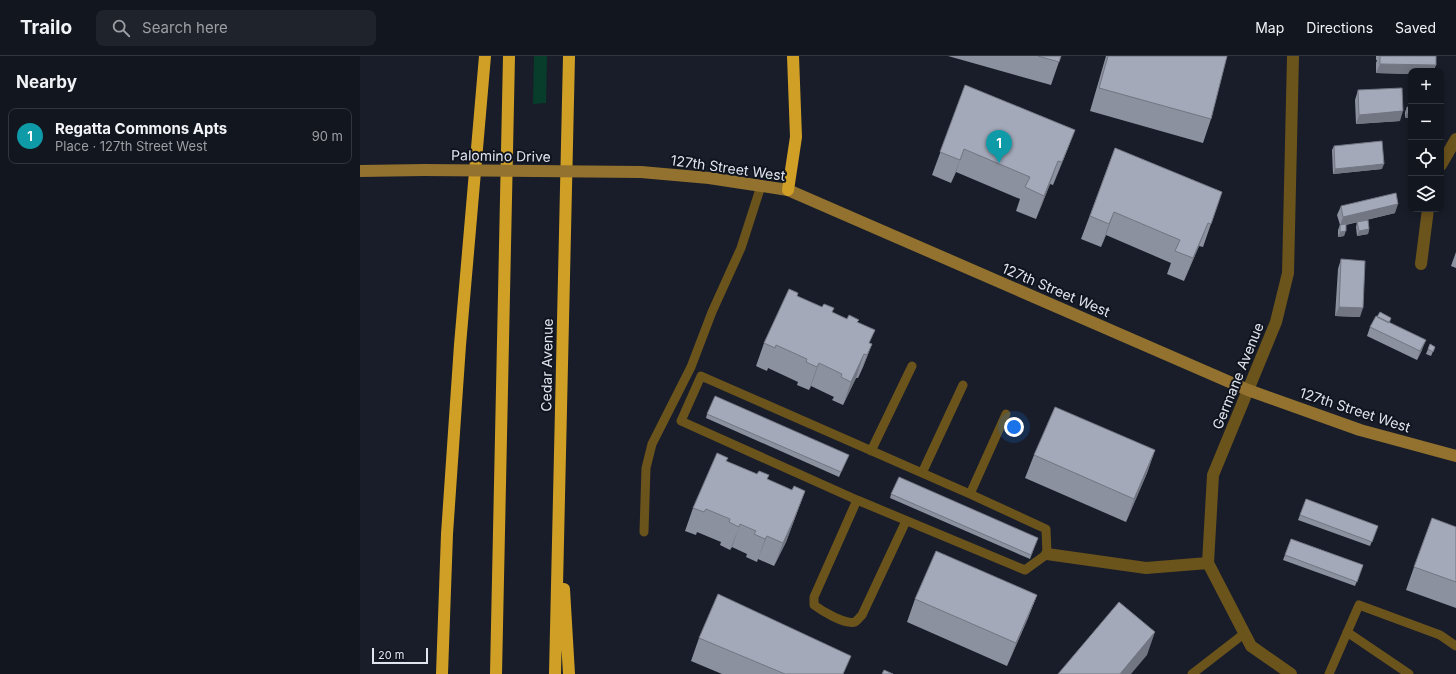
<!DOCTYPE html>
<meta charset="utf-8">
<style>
body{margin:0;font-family:Inter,sans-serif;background:#1f232c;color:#f1f3f6}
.controls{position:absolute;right:12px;top:12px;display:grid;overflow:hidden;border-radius:8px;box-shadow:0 2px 10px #0003}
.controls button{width:36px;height:36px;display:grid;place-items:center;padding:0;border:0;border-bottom:1px solid #31353d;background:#12161f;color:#f1f3f6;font:20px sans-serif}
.scale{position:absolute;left:12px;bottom:10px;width:56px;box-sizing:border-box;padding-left:4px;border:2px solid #e1e5ee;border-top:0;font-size:11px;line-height:14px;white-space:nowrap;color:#e1e5ee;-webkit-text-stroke:3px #0f141f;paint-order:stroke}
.you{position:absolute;left:654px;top:371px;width:14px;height:14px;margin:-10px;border:3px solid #fff;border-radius:50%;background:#1a73e8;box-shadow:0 0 0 6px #1a73e833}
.badge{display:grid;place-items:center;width:26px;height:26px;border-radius:50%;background:#1a73e8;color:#fff;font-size:13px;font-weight:700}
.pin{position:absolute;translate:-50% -33px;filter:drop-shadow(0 1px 2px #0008)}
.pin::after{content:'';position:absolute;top:21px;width:14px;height:12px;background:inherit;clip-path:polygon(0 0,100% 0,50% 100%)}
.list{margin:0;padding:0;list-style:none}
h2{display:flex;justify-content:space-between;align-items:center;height:52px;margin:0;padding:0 16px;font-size:17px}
h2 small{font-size:13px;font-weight:400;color:#9c9fa4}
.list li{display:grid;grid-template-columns:26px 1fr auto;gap:12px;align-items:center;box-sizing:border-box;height:56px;margin:0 8px 8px;padding:0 8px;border:1px solid #31353d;border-radius:8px}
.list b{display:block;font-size:15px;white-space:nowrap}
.list p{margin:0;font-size:13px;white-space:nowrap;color:#9c9fa4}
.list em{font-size:13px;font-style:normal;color:#9c9fa4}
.icon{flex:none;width:22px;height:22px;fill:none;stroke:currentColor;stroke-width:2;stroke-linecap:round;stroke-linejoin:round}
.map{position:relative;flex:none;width:1096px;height:618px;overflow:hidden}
header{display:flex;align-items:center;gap:24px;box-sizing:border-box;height:56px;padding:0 20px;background:#12161f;border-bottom:1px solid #31353d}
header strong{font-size:19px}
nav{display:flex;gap:22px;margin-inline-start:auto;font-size:14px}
.search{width:280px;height:36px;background:#1f232c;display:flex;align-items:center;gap:10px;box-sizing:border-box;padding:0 14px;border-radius:8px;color:#9c9fa4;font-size:15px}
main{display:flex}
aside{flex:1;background:#12161f}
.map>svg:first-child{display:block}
.green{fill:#073d2a}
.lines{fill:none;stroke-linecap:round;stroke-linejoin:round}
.lane{stroke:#6b531c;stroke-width:9}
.street{stroke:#6b531c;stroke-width:12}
.secondary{stroke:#92722e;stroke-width:12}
.highway{stroke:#d09f26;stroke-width:12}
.secondary-bridge{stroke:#92722e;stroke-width:12}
.wall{fill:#8c919f}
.shaded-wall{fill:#727682}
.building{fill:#a3a9b9;stroke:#727682}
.labels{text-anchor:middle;stroke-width:4;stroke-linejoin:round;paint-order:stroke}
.street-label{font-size:14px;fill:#e1e5ee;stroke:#0f141f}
</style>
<header>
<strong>Trailo</strong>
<div class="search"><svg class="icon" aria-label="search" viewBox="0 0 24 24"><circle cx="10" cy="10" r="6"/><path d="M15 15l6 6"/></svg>Search here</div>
<nav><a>Map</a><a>Directions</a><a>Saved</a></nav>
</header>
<main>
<aside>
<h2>Nearby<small></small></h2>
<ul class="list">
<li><span class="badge" style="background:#0f9aa8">1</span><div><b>Regatta Commons Apts</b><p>Place · 127th Street West</p></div><em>90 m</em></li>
</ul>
</aside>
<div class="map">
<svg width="1096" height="618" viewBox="0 0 1096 618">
<rect width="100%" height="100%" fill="#181d29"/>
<path class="green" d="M174 0H187L186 47 173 48Z"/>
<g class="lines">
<path class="lane" d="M341 320 610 438 686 473 687 498 665 514 497 444 321 365Z
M511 395 552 310
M562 417 603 329
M610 438 646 358
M497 444 454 541V549C462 555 485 569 495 566 497 565 500 561 502 559L546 465
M284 476 286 412 292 388 331 311 352 256 381 192 401 130
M987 576 1049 618
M832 618 885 577
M969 618 999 549 1080 579 1096 590"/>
<path class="street" d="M1081 109 1096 83
M1061 208 1068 153
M687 498 786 512 848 507
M931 618 891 590 848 507 853 419 916 266 928 217 933 0"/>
<path class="secondary" d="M0 115 64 114
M281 116 349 122 428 134 888 334 1000 374 1096 400"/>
<path class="highway" d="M428 134 436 81 433 0
M204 533 209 618
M82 618 87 478 100 289 125 0
M136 618 149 0
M195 618 209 0"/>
<path class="secondary-bridge" d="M64 114 281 116"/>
</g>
<path class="wall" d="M588 0H701L691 29Z
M746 0H867L851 63 843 87 730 55Z
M1016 0H1076V9L1073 15H1051V18L1016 17V7L1017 4H1016Z
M605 29 715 74 706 97 693 129 690 128 676 163 656 155 660 143 596 116 591 127 572 119Z
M998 34 1040 65 996 68 995 44Z
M1047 51H1051L1045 62V56Z
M974 90 1022 113 973 118 972 94Z
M755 92 862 136 843 191 839 190 824 225 807 218 811 207 746 179 741 191 721 183Z
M981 150 1035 157 986 169 984 180 978 181V174L980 169 977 159Z
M997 166 1009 173 1008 178 997 180 996 171Z
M1096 196V212L1091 210Z
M981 203 1000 261 975 260 978 213Z
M437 240 487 263 498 266 510 287 512 288 503 311 498 322H496L483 349 472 344 474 341 451 330 449 334 437 329 438 326 408 312 407 315 396 310 404 287Z
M1029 267 1062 294 1057 304 1007 280 1010 271Z
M1070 288 1075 291 1071 300 1066 298Z
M347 358 489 399 479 421 346 362Z
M795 394 787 417 766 466 665 422 674 399Z
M366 405 432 434 445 435 426 486 414 510 398 503 397 506 386 501 387 498 372 491 370 494 360 489 361 486 337 476 336 479 325 475 333 452Z
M531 438 678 482 670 503 530 442Z
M946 443 1018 470 1010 490 938 464Z
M1096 471V552L1046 534 1054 511Z
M931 483 1003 509 995 530 923 504Z
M677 539 668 562 647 610 547 566 555 543Z
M339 582 484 618H362L331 605Z"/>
<path class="shaded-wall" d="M1020 8 1076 9 1073 15H1051V18L1016 17Z
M1043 55 1040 65 996 68 999 59Z
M1051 57V62H1045L1047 58Z
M715 74 706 97 693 129 702 106Z
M604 93 596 116 591 127 600 104Z
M698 105 690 128 676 163 684 140Z
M1024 108 1022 113 973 118 975 113Z
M1038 148 1035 157 980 170 983 161Z
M754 156 746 179 741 191 749 168Z
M848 167 839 190 824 225 833 202Z
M1009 173 1008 178 997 180 999 175Z
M986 175 984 180 978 181 980 176Z
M979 251 1003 252 1000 261 975 260Z
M1066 284 1062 294 1057 304 1060 295Z
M512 288 503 311 498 322 507 299Z
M504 298 496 322 483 349 491 326Z
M459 307 451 330 449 334 457 311Z
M795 394 787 417 766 466 774 443Z
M445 435 426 486 414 510 423 487Z
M380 468 372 491 370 494 379 471Z
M407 480 398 503 397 506 405 483Z
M677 539 668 562 647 610 656 587Z
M795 576 787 599 771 618H760Z"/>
<path class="building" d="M678 0H701L699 6Z
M748 0H867L851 63 739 32Z
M1020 0H1076V9L1020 8Z
M605 29 715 74 702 106 698 105 684 140 665 131 670 121 604 93 600 104 580 96Z
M1042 32 1043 55 999 59 998 34Z
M1047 51H1051V57L1047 58Z
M1022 85 1024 108 975 113 974 90Z
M755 92 862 136 851 168 848 167 833 202 815 195 820 184 754 156 749 168 730 160Z
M1036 137 1038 148 983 161 981 150Z
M1008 164 1009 173 999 175 997 166Z
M986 168V175L980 176V169Z
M981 203 1005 205 1003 252 979 251Z
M429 233 438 237 437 240 462 251 464 248 474 252 472 256 487 263 489 259 499 264 497 266 515 274 509 287 512 288 507 299 504 298 491 326 481 321 482 318 459 307 457 311 446 306 447 303 416 289 415 292 404 287Z
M1020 256 1031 262 1029 267 1017 261Z
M1016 260 1066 284 1060 295 1010 271Z
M1070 288 1075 291 1073 296 1068 293Z
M355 340 489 399 481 416 347 358Z
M695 351 795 394 774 443 674 399Z
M357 397 368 402 366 405 397 418 399 415 409 419 407 423 432 434 434 430 445 435 434 463 423 487 407 480 405 483 394 478 396 475 380 468 379 471 369 466 370 463 346 453 344 456 333 452Z
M539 421 678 482 671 499 531 438Z
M946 443 1018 470 1012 486 940 459Z
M1072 462 1096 471V526L1054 511Z
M931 483 1003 509 997 526 925 499Z
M576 495 677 539 656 587 555 543Z
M358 538 491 600 483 618H425L339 582Z
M759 546 795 576 760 618H698Z
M524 614 533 618H522Z"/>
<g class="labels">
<g class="street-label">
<text transform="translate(141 100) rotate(1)" y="5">Palomino Drive</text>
<text transform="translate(368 112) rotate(8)" y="5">127th Street West</text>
<text transform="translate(696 234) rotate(23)" y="5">127th Street West</text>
<text transform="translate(187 309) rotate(-89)" y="5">Cedar Avenue</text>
<text transform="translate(878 320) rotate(-68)" y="5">Germane Avenue</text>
<text transform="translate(995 354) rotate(18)" y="5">127th Street West</text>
</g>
</g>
</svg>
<div class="controls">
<button>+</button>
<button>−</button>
<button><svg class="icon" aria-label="locate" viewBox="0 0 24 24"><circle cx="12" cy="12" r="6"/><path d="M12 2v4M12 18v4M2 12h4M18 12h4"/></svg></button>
<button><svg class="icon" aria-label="layers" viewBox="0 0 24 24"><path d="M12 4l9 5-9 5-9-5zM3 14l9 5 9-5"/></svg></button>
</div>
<div class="scale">20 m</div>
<div class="you"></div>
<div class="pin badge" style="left:639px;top:107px;background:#0f9aa8">1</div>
</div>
</main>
